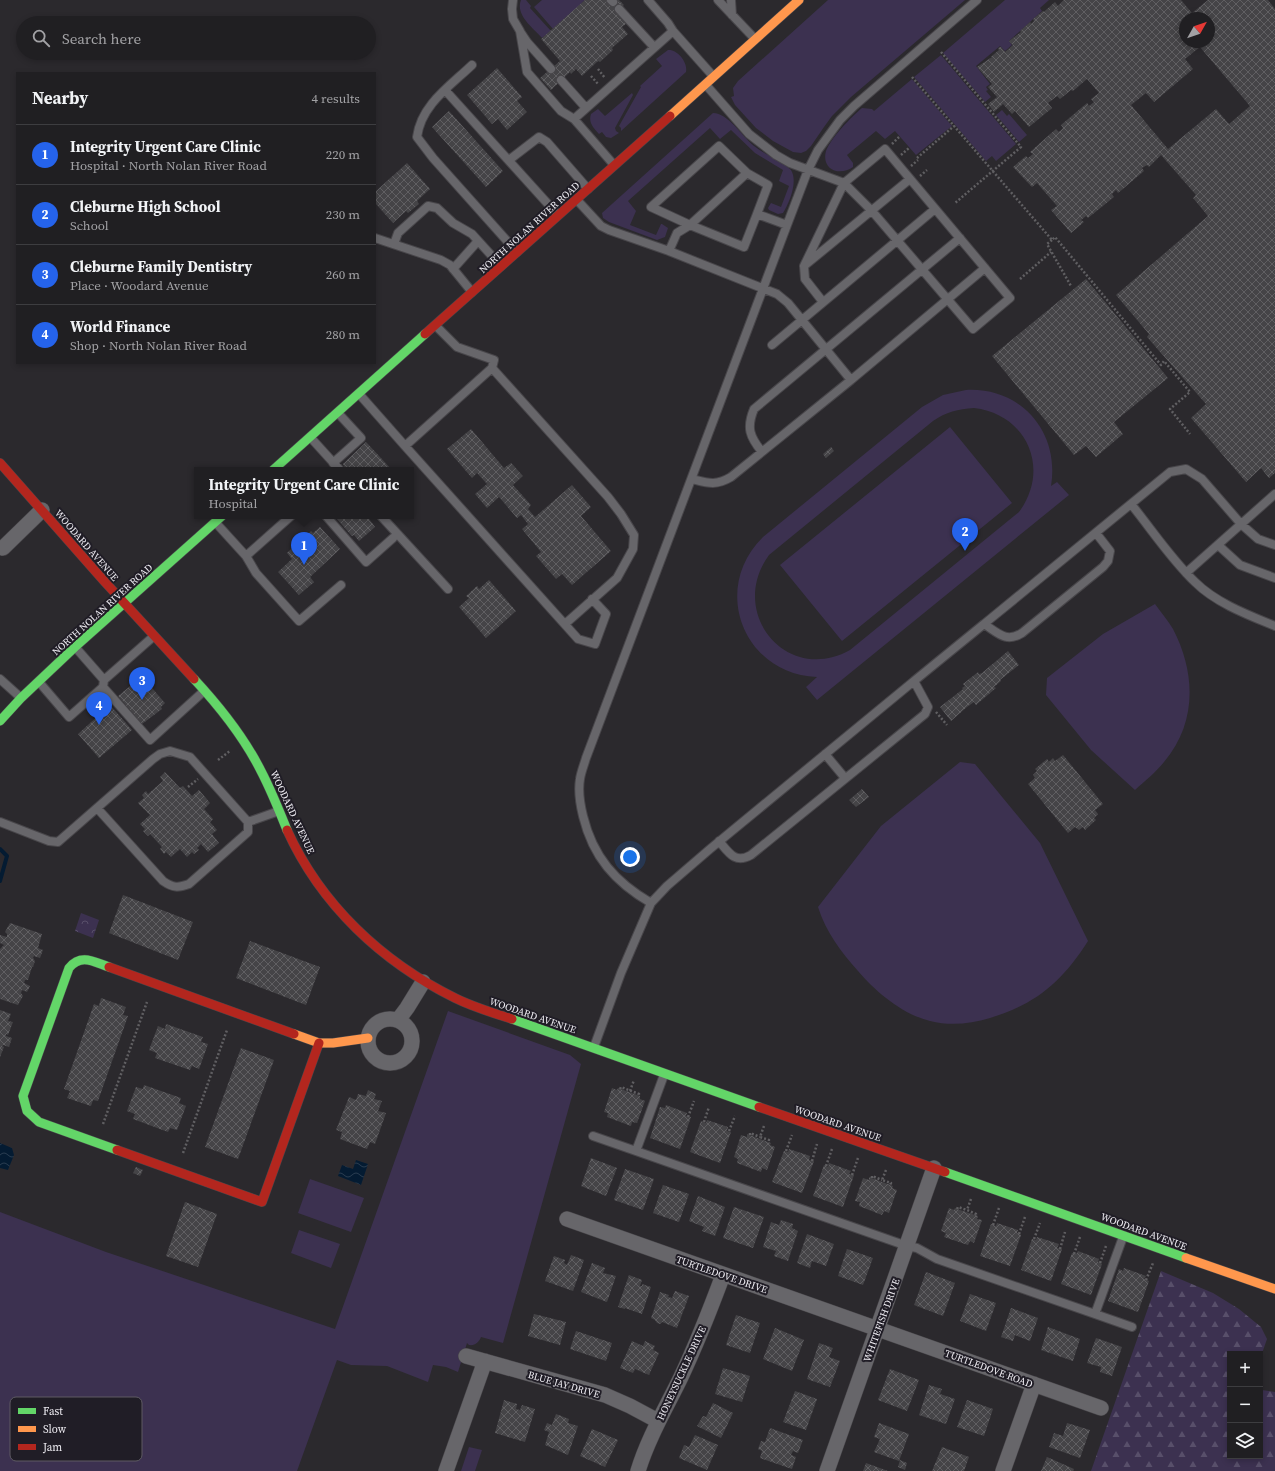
<!DOCTYPE html>
<meta charset="utf-8">
<style>
body{margin:0;font-family:"Source Serif 4",serif;background:#28272a;color:#f1f3f6}
.controls{position:absolute;right:12px;bottom:12px;display:grid;overflow:hidden;border-radius:0px;box-shadow:0 2px 6px #0003}
.controls button{width:36px;height:36px;display:grid;place-items:center;padding:0;border:0;border-bottom:1px solid #3d3d40;background:#201f22;color:#f1f3f6;font:20px sans-serif}
.compass{position:absolute;left:1179px;top:12px;width:36px;height:36px;border-radius:50%;background:#201f22;box-shadow:0 2px 6px #0003;rotate:50deg}
.you{position:absolute;left:630px;top:857px;width:14px;height:14px;margin:-10px;border:3px solid #fff;border-radius:50%;background:#1a73e8;box-shadow:0 0 0 6px #1a73e833}
.badge{display:grid;place-items:center;width:26px;height:26px;border-radius:50%;background:#2563eb;color:#fff;font-size:13px;font-weight:700}
.pin{position:absolute;translate:-50% -33px;filter:drop-shadow(0 1px 2px #0008)}
.pin::after{content:'';position:absolute;top:21px;width:14px;height:12px;background:inherit;clip-path:polygon(0 0,100% 0,50% 100%)}
.popup{position:absolute;left:194px;top:467px;width:220px;height:52px;box-sizing:border-box;display:grid;place-content:center;border-radius:0px;background:#201f22;filter:drop-shadow(0 1px 3px #0005);font-size:13px;white-space:nowrap;color:#a2a2a5}
.popup b{font-size:15px;color:#f1f3f6}
.popup::after{content:'';position:absolute;left:50%;top:100%;margin-left:-8px;border:8px solid transparent;border-top-color:#201f22}
.list{margin:0;padding:0;list-style:none}
h2{display:flex;justify-content:space-between;align-items:center;height:52px;margin:0;padding:0 16px;font-size:17px}
h2 small{font-size:13px;font-weight:400;color:#a2a2a5}
.list li{display:grid;grid-template-columns:26px 1fr auto;gap:12px;align-items:center;box-sizing:border-box;height:60px;padding:0 16px;border-top:1px solid #3d3d40}
.list b{display:block;font-size:15px;white-space:nowrap}
.list p{margin:0;font-size:13px;white-space:nowrap;color:#a2a2a5}
.list em{font-size:13px;font-style:normal;color:#a2a2a5}
.icon{flex:none;width:22px;height:22px;fill:none;stroke:currentColor;stroke-width:2;stroke-linecap:round;stroke-linejoin:round}
.map{position:relative;flex:none;width:1275px;height:1471px;overflow:hidden}
.search{position:absolute;background:#201f22;box-shadow:0 2px 6px #0003;left:16px;top:16px;width:360px;height:44px;display:flex;align-items:center;gap:10px;box-sizing:border-box;padding:0 14px;border-radius:22px;color:#a2a2a5;font-size:15px}
.panel{position:absolute;background:#201f22;box-shadow:0 2px 6px #0003;left:16px;top:72px;width:360px;height:292px;border-radius:0px}
.map>svg:first-child{display:block}
.green{fill:#3c3150;fill-rule:evenodd}
.forest{fill:url(#forest-firs)}
.park{fill:url(#park-crowns)}
.water{fill:url(#water-waves)}
.lines{fill:none;stroke-linecap:round;stroke-linejoin:round}
.stream{stroke:#041b32;stroke-width:4}
.building{fill:url(#building-cross-hatch);fill-rule:evenodd}
.lane-casing{stroke:#48464a;stroke-width:10}
.street-casing{stroke:#48464a;stroke-width:16}
.fast-casing{stroke:#48464a;stroke-width:10}
.slow-casing{stroke:#48464a;stroke-width:10}
.jam-casing{stroke:#48464a;stroke-width:10}
.path{stroke:#605f62;stroke-width:2.5;stroke-dasharray:2 2;stroke-linecap:butt}
.lane{stroke:#67666a;stroke-width:8}
.street{stroke:#67666a;stroke-width:15}
.fast{stroke:#63d668;stroke-width:9}
.slow{stroke:#ff974d;stroke-width:9}
.jam{stroke:#b3261e;stroke-width:9}
.labels{text-anchor:middle;stroke-width:4;stroke-linejoin:round;paint-order:stroke}
.street-label{font-size:10px;fill:#eeecf2;stroke:#201d26}
.key{fill:#201d26;stroke:#5e5b63;stroke-width:1}
.key-label{font-size:11px;fill:#eeecf2}
</style>
<div class="map">
<svg width="1275" height="1471" viewBox="0 0 1275 1471">
<defs>
<pattern id="forest-firs" width="22" height="20" patternUnits="userSpaceOnUse"><rect width="22" height="20" fill="#3c3150"/><path d="M5 1l3.5 6h-7zM16 11l3.5 6h-7z" fill="#584f6a"/></pattern>
<pattern id="park-crowns" width="20" height="18" patternUnits="userSpaceOnUse"><rect width="20" height="18" fill="#3c3150"/><path d="M2 6a3 3 0 1 1 6 0M12 15a3 3 0 1 1 6 0" fill="none" stroke="#584f6a"/></pattern>
<pattern id="water-waves" width="16" height="10" patternUnits="userSpaceOnUse"><rect width="16" height="10" fill="#041b32"/><path d="M0 5q4-4 8 0t8 0" fill="none" stroke="#293c50"/></pattern>
<pattern id="building-cross-hatch" width="8" height="8" patternUnits="userSpaceOnUse"><rect width="8" height="8" fill="#454447"/><path d="M0 0l8 8M0 8l8-8" fill="none" stroke="#605f62"/></pattern>
</defs>
<rect width="100%" height="100%" fill="#2b292d"/>
<path class="green" d="M521 0H526L531 6 530 8 551 31 542 38C533 28 515 15 521 0Z
M542 0H585L553 29 534 7Z
M828 0H965L851 97 832 116 824 127 811 146 806 151 801 153 793 152 773 141 756 128 735 105 731 97 734 96 733 88 738 81Z
M1005 0H1049L1040 8 1042 11 1009 41 1012 45 1005 51 1000 46 976 66 990 84 986 87 988 90 986 91 991 97 985 102 943 53Z
M668 50C677 49 688 62 686 72L621 131V128L619 126 641 87 640 86 662 66 656 59Z
M941 55 1016 144 996 161 992 156 986 161 914 77Z
M912 79 952 126 916 155 895 131 885 139 876 131 847 155 853 163V167C839 177 821 169 826 151 831 138 851 117 862 108L872 109 874 111Z
M632 93 633 95 615 128 616 131 619 133 611 138 606 137 602 132 599 134C594 128 588 123 591 114L598 109 605 116Z
M1002 110 1007 116 1009 114 1027 135 1019 142 996 115Z
M713 113C728 113 742 136 754 146 765 155 780 160 791 170 798 181 790 202 783 213L778 214 769 210 768 208 771 203 781 207 789 186 779 181 783 170 755 153 731 130 720 139 710 128 628 201 636 211 630 225 656 235 661 224H662L668 228 665 237 657 240 609 222 603 218 602 213Z
M966 390C1021 387 1060 432 1051 486L1057 482 1069 495 817 700 806 687 817 677C744 674 710 589 763 537L922 407 943 395ZM974 408C1027 414 1051 469 1019 512L850 650C787 685 727 613 769 555L933 421C946 412 958 409 974 408Z
M950 427 1012 503 842 641 780 565Z
M1155 604C1161 612 1168 621 1173 629 1196 673 1197 723 1164 762 1156 772 1145 781 1135 790L1091 750 1046 695 1047 678 1103 634Z
M960 762 975 764 1040 843 1088 941C1062 982 1036 1004 990 1018 970 1024 950 1026 930 1021 902 1014 876 992 858 971 841 952 826 932 818 907L881 826Z
M448 1011 570 1055 581 1064 503 1343 481 1337C479 1342 475 1346 469 1345L467 1343 458 1372 446 1367 433 1365 428 1382 387 1366 351 1365 337 1360 297 1471H0V1212L106 1252 335 1329Z
M310 1179 364 1198 351 1232 298 1213Z
M299 1230 340 1244 331 1268 291 1253Z
M469 1447 482 1450 475 1471H461Z"/>
<path class="forest" d="M1161 1271 1213 1293 1239 1309 1261 1327 1267 1339 1260 1359V1354H1230V1456H1260V1386L1262 1390 1275 1392V1471H1091Z"/>
<path class="park" d="M81 913 99 920 93 938 75 931Z"/>
<path class="water" d="M0 1143 12 1148 14 1155 8 1170 0 1168Z
M356 1160 368 1164 361 1185 338 1176 342 1165 353 1169Z"/>
<g class="lines">
<path class="stream" d="M0 849 7 856 0 881"/>
</g>
<path class="building" d="M585 0H606L610 5 616 0H619L624 5 616 11 627 23 622 27 628 34 612 48 613 50 600 62 598 61 582 76 576 69 571 74 570 72 551 90 540 78 560 61 541 39Z
M1064 0H1181L1192 13 1208 0H1268L1275 9V473L1269 478 1261 468 1246 482 1191 418 1206 404 1147 337 1149 334 1116 295 1208 216 1193 198 1196 195 1161 155 1149 167 1147 165 1142 168 1144 171 1118 193 1116 190 1112 194 1114 197 1088 218 1086 216 1081 220 1084 222 1071 233 1051 210 1057 206 1037 183 1032 187 1013 167 1026 156 1028 158 1033 154 1030 152 1056 129 1059 132 1063 128 1061 125 1087 103 1089 106 1094 102 1091 99 1099 93 1087 79 1073 91 1071 90 1060 99 1057 96 1048 103 1052 108 1029 127 1015 111 1012 114 1003 104 994 112 988 104 997 97 988 87 992 84 977 67 992 57H991L999 50 998 48 1001 47 1005 52 1013 45 1009 41 1021 32 1020 31 1030 22 1031 24 1034 21 1033 19 1043 11 1044 12 1055 2 1058 6ZM1185 18H1209V42H1185ZM1200 47 1250 106 1229 124 1216 109 1168 149 1131 105 1146 93 1154 102 1193 69 1185 59Z
M497 68 522 97 517 101 527 112 507 130 498 119 492 124 467 95Z
M449 111 503 171 486 187 432 127Z
M407 163 430 189 417 201 419 204 408 213 406 211 393 223 375 203V192Z
M1086 279 1168 378 1114 422 1123 434 1096 457 1086 446 1074 455 992 356Z
M471 429 504 468 511 463 523 476 513 485 531 505 528 509 535 517 572 485 591 507 581 516 611 551 572 585 562 574 556 579 536 556 541 552 522 529 528 524 521 515 517 518 499 497 487 508 475 494 487 484 477 473 472 478 447 449Z
M366 442 367 443 392 470H346L343 464Z
M831 447 834 451 826 458 823 454Z
M337 516H367L375 527 359 541 354 535 352 536 336 518Z
M320 527 340 549 310 577 314 582 299 595 278 572 292 559 287 553 297 544 296 543 305 535 306 536 311 531 313 533Z
M489 580 516 611 486 638 459 607 469 598 466 596 477 586 479 589Z
M1008 651 1019 665 1000 680 1001 681 994 687 996 688 976 705 974 702 967 707 951 721 940 707 963 689 962 688 965 686 963 684 978 672 979 674 982 673Z
M144 679 165 703 161 707 162 709 142 724 118 696 134 683 137 686Z
M110 705 132 730 99 758 78 734Z
M1063 755 1103 804 1095 810 1098 814 1094 818 1096 820 1085 830 1083 827 1079 830 1075 827 1068 833 1028 784 1035 778 1033 775 1037 771 1035 769 1047 759 1049 762 1053 758 1055 761Z
M165 772 180 788 183 786 192 796 199 790 210 803 204 809 213 819 210 822 217 830 212 834 219 843 208 852 201 844 197 848 199 850 194 854 192 852 187 857 180 849 171 857 166 852 164 854 160 849 162 847 150 834 148 836 143 831 145 829 140 824 150 815 138 803 144 798 142 795 146 791 148 794 163 781 160 777Z
M862 789 869 797 856 807 849 800Z
M123 895 193 922 178 960 109 933Z
M10 923 42 934 38 948 43 950 40 958 34 956 33 958 35 961 33 967H32L28 980H25L24 983 30 986 27 992 22 990 21 993 23 996 18 1005 0 999V949L4 945 0 943V935L7 937V934L5 932Z
M250 941 320 967 306 1005 236 978Z
M101 998 126 1007 123 1015 128 1016 98 1101 93 1100 91 1106 67 1098 70 1091 64 1089 94 1004 99 1006Z
M0 1010 11 1014 8 1021 13 1022 8 1035 6 1034V1036L12 1038 9 1047 3 1045 2 1046 4 1047 0 1057Z
M166 1024 203 1037 201 1042 208 1044 199 1069 192 1066 190 1070 155 1058 157 1053 149 1050 158 1026 165 1029Z
M241 1048 274 1060 238 1159 205 1147Z
M144 1085 181 1098 179 1103 186 1106 177 1130 170 1128 168 1132 133 1119 135 1114 127 1111 136 1087 143 1089Z
M612 1088 617 1090 618 1088 640 1096V1099L645 1101 637 1123 632 1122 631 1126 607 1117 608 1113 604 1112Z
M368 1090 376 1094 374 1099 382 1101 378 1111 386 1113 375 1144 370 1142 367 1149 340 1139 342 1132 336 1130 349 1097 356 1100 358 1094 366 1096Z
M666 1105 687 1113 686 1116 691 1117 680 1149 650 1138 660 1107 665 1108Z
M707 1120 728 1127 727 1131 731 1132 720 1163 690 1152 701 1121 706 1123Z
M747 1134 771 1143 770 1145 775 1147 767 1170 762 1168 761 1172 737 1163 738 1159 734 1157 741 1135 747 1137Z
M789 1149 810 1156 809 1160 814 1161 802 1193 772 1182 784 1151 788 1152Z
M591 1158 617 1168 606 1196 581 1186Z
M829 1163 851 1171 849 1174 854 1175 843 1207 813 1196 824 1165 828 1167Z
M136 1167 143 1170 140 1176 133 1173Z
M625 1169 654 1179 643 1210 614 1200Z
M869 1177 893 1186 892 1188 897 1190 889 1213 884 1211 882 1215 859 1206 860 1202 855 1201 863 1178 869 1180Z
M663 1185 689 1194 679 1222 653 1213Z
M698 1196 725 1207 715 1236 702 1231 704 1227 689 1221Z
M185 1202 217 1214 198 1267 166 1256Z
M734 1207 764 1217 753 1248 723 1238Z
M949 1208 954 1210 955 1208 957 1209 978 1216 977 1219 982 1220 974 1243 970 1241 968 1245 944 1237 946 1233 941 1231Z
M781 1220 793 1224 792 1228 798 1231 788 1261 774 1256 776 1251 763 1247 771 1222 779 1225Z
M997 1223 1018 1230 1017 1233 1021 1235 1010 1266 980 1256 991 1224 996 1226Z
M807 1234 834 1244 826 1266 812 1261 810 1268 797 1263Z
M1037 1237 1059 1244 1057 1248 1062 1249 1051 1281 1021 1270 1032 1239 1036 1240Z
M847 1249 873 1258 863 1285 838 1276Z
M1078 1251 1099 1259 1098 1262 1102 1264 1091 1295 1061 1284 1072 1253 1076 1254Z
M571 1255 584 1260 573 1291 545 1281 554 1256 565 1260 564 1263 567 1265Z
M592 1263 605 1268 603 1273 616 1276 607 1302 581 1292Z
M1124 1268 1146 1276 1144 1279 1149 1281 1138 1312 1108 1301 1119 1269 1123 1271Z
M926 1272 955 1283 943 1316 914 1305Z
M629 1275 642 1280 640 1286H642V1284L651 1287 642 1314 625 1308V1309L618 1307Z
M675 1291 689 1296 677 1328 662 1322 660 1324 657 1323 655 1320 651 1318 660 1292 669 1295 668 1297 672 1298Z
M970 1294 996 1303 986 1331 960 1321Z
M1011 1308 1038 1318 1030 1341 1015 1335 1013 1341 1001 1337Z
M534 1314 566 1322 560 1345 528 1336Z
M736 1315 760 1323 750 1353 726 1345Z
M1048 1327 1080 1339 1073 1361 1041 1350Z
M775 1328 804 1340 792 1371 763 1359Z
M576 1331 612 1343 606 1361 570 1349Z
M1096 1338 1122 1347 1112 1376 1100 1372 1101 1367 1087 1363Z
M632 1341 643 1346 645 1341 655 1346 653 1350 659 1353 649 1375 635 1369 633 1373 620 1368Z
M819 1343 833 1348 829 1357 840 1361 830 1387 807 1379Z
M723 1368 750 1376 742 1402 715 1394Z
M890 1369 919 1380 907 1411 878 1400Z
M929 1385 942 1389 940 1394 955 1399 946 1424 919 1415Z
M795 1391 817 1399 806 1430 783 1422Z
M504 1400 517 1404 516 1409 520 1410 522 1405 535 1409 525 1442 495 1433Z
M967 1400 993 1409 984 1436 957 1427Z
M713 1403 733 1413 721 1438 697 1426 703 1416 706 1417Z
M556 1414 569 1419 568 1423 578 1426 568 1455 545 1445 549 1432 544 1430 547 1423 552 1425Z
M879 1423 909 1434 899 1461 874 1452 880 1439 874 1437Z
M1067 1423 1090 1430 1080 1458 1049 1447 1054 1433 1063 1436Z
M770 1428 803 1440 798 1453 793 1451 791 1455 796 1457 792 1469 760 1458 762 1451 758 1449 761 1441 765 1442Z
M592 1429 618 1440 605 1467 580 1456Z
M695 1435 718 1445 707 1470 679 1458 684 1445 689 1447Z
M942 1447 969 1457 964 1471H932Z
M1047 1457 1074 1469 1073 1471H1041Z
M900 1460 907 1463 905 1470 898 1467Z
M866 1463 888 1471H863Z"/>
<g class="lines">
<g class="lane-casing">
<path id="lane" d="M513 0 512 9 513 19 520 31 527 72 561 111 574 119 614 165
M611 0 613 2
M648 0 668 23 673 31 713 76
M718 0 755 39
M731 0 732 15
M619 9 654 47
M521 33 527 42 551 69
M472 65C450 86 421 105 417 137L433 158 517 252
M561 80 586 108
M706 85 749 134 776 155 790 163 844 183 872 211 973 329 1010 298 885 149 844 183 804 266
M445 90 557 214
M574 119 673 31
M509 160 539 137 547 142 588 189
M577 200 601 226 609 230 669 251 777 294 788 303 851 380 731 477C716 486 708 483 692 479
M757 214 768 185 747 173 690 225 744 247 757 214 787 225
M375 238 441 260 450 265 472 292
M394 244 398 233 428 206 437 208 453 223 472 234 501 266
M669 251 677 233 690 225 651 207 719 146 747 173
M453 269 478 241
M823 302 805 279 804 266 910 179
M772 345 935 209
M492 368 608 497 621 514 634 535 633 549 617 578 565 624
M851 380 985 268
M360 395 405 446 492 368 494 360 457 347 436 326
M311 438 340 470
M405 446 578 639 595 644 606 614 592 599
M762 452C750 437 746 428 754 409L960 238
M333 463 361 438 338 413
M1131 504C1152 530 1171 559 1195 582 1216 603 1248 615 1275 626
M326 516 366 562 393 538
M381 516 448 589
M216 523 246 556 291 516
M1096 533 1110 551 1108 561 1103 567 1022 633C1006 643 998 633 984 624L1170 472 1186 469 1202 479 1241 524 1258 539 1275 545
M1218 545 1240 565 1275 578
M246 556 256 573 299 621 341 585
M1186 573 1275 494
M76 648 104 680
M0 679 20 697
M914 681 984 624
M39 682 69 717 103 687 104 680 154 636
M103 687 150 740 204 691
M825 754 845 778
M97 808 163 881C173 888 178 888 189 884L248 832V822
M0 822 49 841 58 842 153 759 160 754 170 751 190 757 248 822 279 811
M651 903C615 882 593 857 583 816 580 804 578 791 580 779 581 772 584 765 586 758L787 225 808 170 818 150 840 120 854 106 977 0
M594 1047 621 973 651 903 667 886 710 849 914 681 928 707 925 714 751 855C735 864 729 853 719 841
M664 1075 636 1151 907 1246 917 1248 937 1259 1095 1314 1123 1237
M593 1136 636 1151
M1095 1314 1132 1327"/>
</g>
<g class="street-casing">
<path id="street" d="M3 548 42 510
M368 1041a22 22 0 1 1 44 0a22 22 0 1 1-44 0Z
M398 1020 407 1008 423 982
M567 1219 1101 1408
M466 1356 605 1395 630 1406 658 1421
M446 1471 485 1361
M638 1471C648 1438 666 1408 681 1377 697 1343 710 1310 723 1275
M827 1471 934 1168
M1003 1471 1034 1384"/>
</g>
<g class="fast-casing">
<path id="fast" d="M273 470 425 334
M194 679C220 707 244 737 261 771 271 790 279 810 287 830
M0 721 21 698 75 647 222 516
M109 967C94 962 81 953 69 968L23 1096 27 1111 39 1122 117 1150
M512 1019 759 1107
M945 1172 1186 1258"/>
</g>
<g class="slow-casing">
<path id="slow" d="M670 116 799 0
M294 1034 319 1043H333L368 1038
M1186 1258 1275 1289"/>
</g>
<g class="jam-casing">
<path id="jam" d="M425 334 670 116
M0 463 104 581 194 679
M287 830C321 905 382 962 455 998 473 1007 493 1013 512 1019
M109 967 294 1034
M759 1107 945 1172
M117 1150 262 1202 319 1043"/>
</g>
<path class="path" d="M941 52 1021 147 955 203
M598 69 605 78
M591 76 598 84
M912 77 1052 240 1055 237 1161 365 1164 361 1190 392 1170 409 1190 434
M892 144 899 137
M901 155 909 148
M917 158 954 126
M911 166 918 160
M920 176 927 170
M1052 240 1047 244 1071 286
M1020 279 1051 252
M936 712 947 725
M218 760 230 751
M188 787 198 779
M620 1089 621 1087 639 1094 638 1096
M630 1091 634 1080
M688 1117 694 1101
M704 1122 709 1107
M103 1124 147 1002
M764 1126 760 1137 769 1140 768 1142
M729 1131 735 1116
M750 1135V1133L760 1137
M786 1151 792 1135
M183 1153 227 1030
M812 1161 817 1144
M826 1166 832 1149
M886 1170 882 1180 891 1183 890 1185
M852 1175 858 1158
M872 1178V1176L882 1180
M971 1199 967 1210 976 1214V1215
M957 1209 958 1207 967 1210
M993 1225 999 1208
M1019 1234 1025 1217
M1034 1239 1040 1223
M1060 1249 1065 1232
M1074 1254 1080 1237
M1100 1263 1106 1246
M1146 1280 1153 1263"/>
<use href="#lane" class="lane"/>
<use href="#street" class="street"/>
<use href="#fast" class="fast"/>
<use href="#slow" class="slow"/>
<use href="#jam" class="jam"/>
</g>
<g class="labels">
<g class="street-label">
<text transform="translate(529 227) rotate(-42)" y="4">NORTH NOLAN RIVER ROAD</text>
<text transform="translate(87 545) rotate(49)" y="4">WOODARD AVENUE</text>
<text transform="translate(102 609) rotate(-42)" y="4">NORTH NOLAN RIVER ROAD</text>
<text transform="translate(293 812) rotate(65)" y="4">WOODARD AVENUE</text>
<text transform="translate(533 1015) rotate(19)" y="4">WOODARD AVENUE</text>
<text transform="translate(838 1123) rotate(19)" y="4">WOODARD AVENUE</text>
<text transform="translate(1144 1231) rotate(20)" y="4">WOODARD AVENUE</text>
<text transform="translate(722 1274) rotate(19)" y="4">TURTLEDOVE DRIVE</text>
<text transform="translate(881 1320) rotate(-70)" y="4">WHITEFISH DRIVE</text>
<text transform="translate(989 1368) rotate(20)" y="4">TURTLEDOVE ROAD</text>
<text transform="translate(681 1373) rotate(-65)" y="4">HONEYSUCKLE DRIVE</text>
<text transform="translate(564 1384) rotate(16)" y="4">BLUE JAY DRIVE</text>
</g>
</g>
<rect x="10" y="1397" width="132" height="64" rx="6" class="key"/>
<rect x="18" y="1408" width="18" height="6" fill="#63d668"/>
<rect x="18" y="1426" width="18" height="6" fill="#ff974d"/>
<rect x="18" y="1444" width="18" height="6" fill="#b3261e"/>
<g class="key-label">
<text x="43" y="1415">Fast</text>
<text x="43" y="1433">Slow</text>
<text x="43" y="1451">Jam</text>
</g>
</svg>
<div class="controls">
<button>+</button>
<button>−</button>
<button><svg class="icon" aria-label="layers" viewBox="0 0 24 24"><path d="M12 4l9 5-9 5-9-5zM3 14l9 5 9-5"/></svg></button>
</div>
<svg class="compass" viewBox="-18 -18 36 36"><path d="M0-13l5 13h-10z" fill="#e53935"/><path d="M0 13l5-13h-10z" fill="#a2a2a5"/></svg>
<div class="you"></div>
<div class="pin badge" style="left:304px;top:565px">1</div>
<div class="popup"><b>Integrity Urgent Care Clinic</b>Hospital</div>
<div class="pin badge" style="left:965px;top:551px">2</div>
<div class="pin badge" style="left:142px;top:700px">3</div>
<div class="pin badge" style="left:99px;top:725px">4</div>
<div class="search"><svg class="icon" aria-label="search" viewBox="0 0 24 24"><circle cx="10" cy="10" r="6"/><path d="M15 15l6 6"/></svg>Search here</div>
<section class="panel">
<h2>Nearby<small>4 results</small></h2>
<ul class="list">
<li><span class="badge">1</span><div><b>Integrity Urgent Care Clinic</b><p>Hospital · North Nolan River Road</p></div><em>220 m</em></li>
<li><span class="badge">2</span><div><b>Cleburne High School</b><p>School</p></div><em>230 m</em></li>
<li><span class="badge">3</span><div><b>Cleburne Family Dentistry</b><p>Place · Woodard Avenue</p></div><em>260 m</em></li>
<li><span class="badge">4</span><div><b>World Finance</b><p>Shop · North Nolan River Road</p></div><em>280 m</em></li>
</ul>
</section>
</div>
